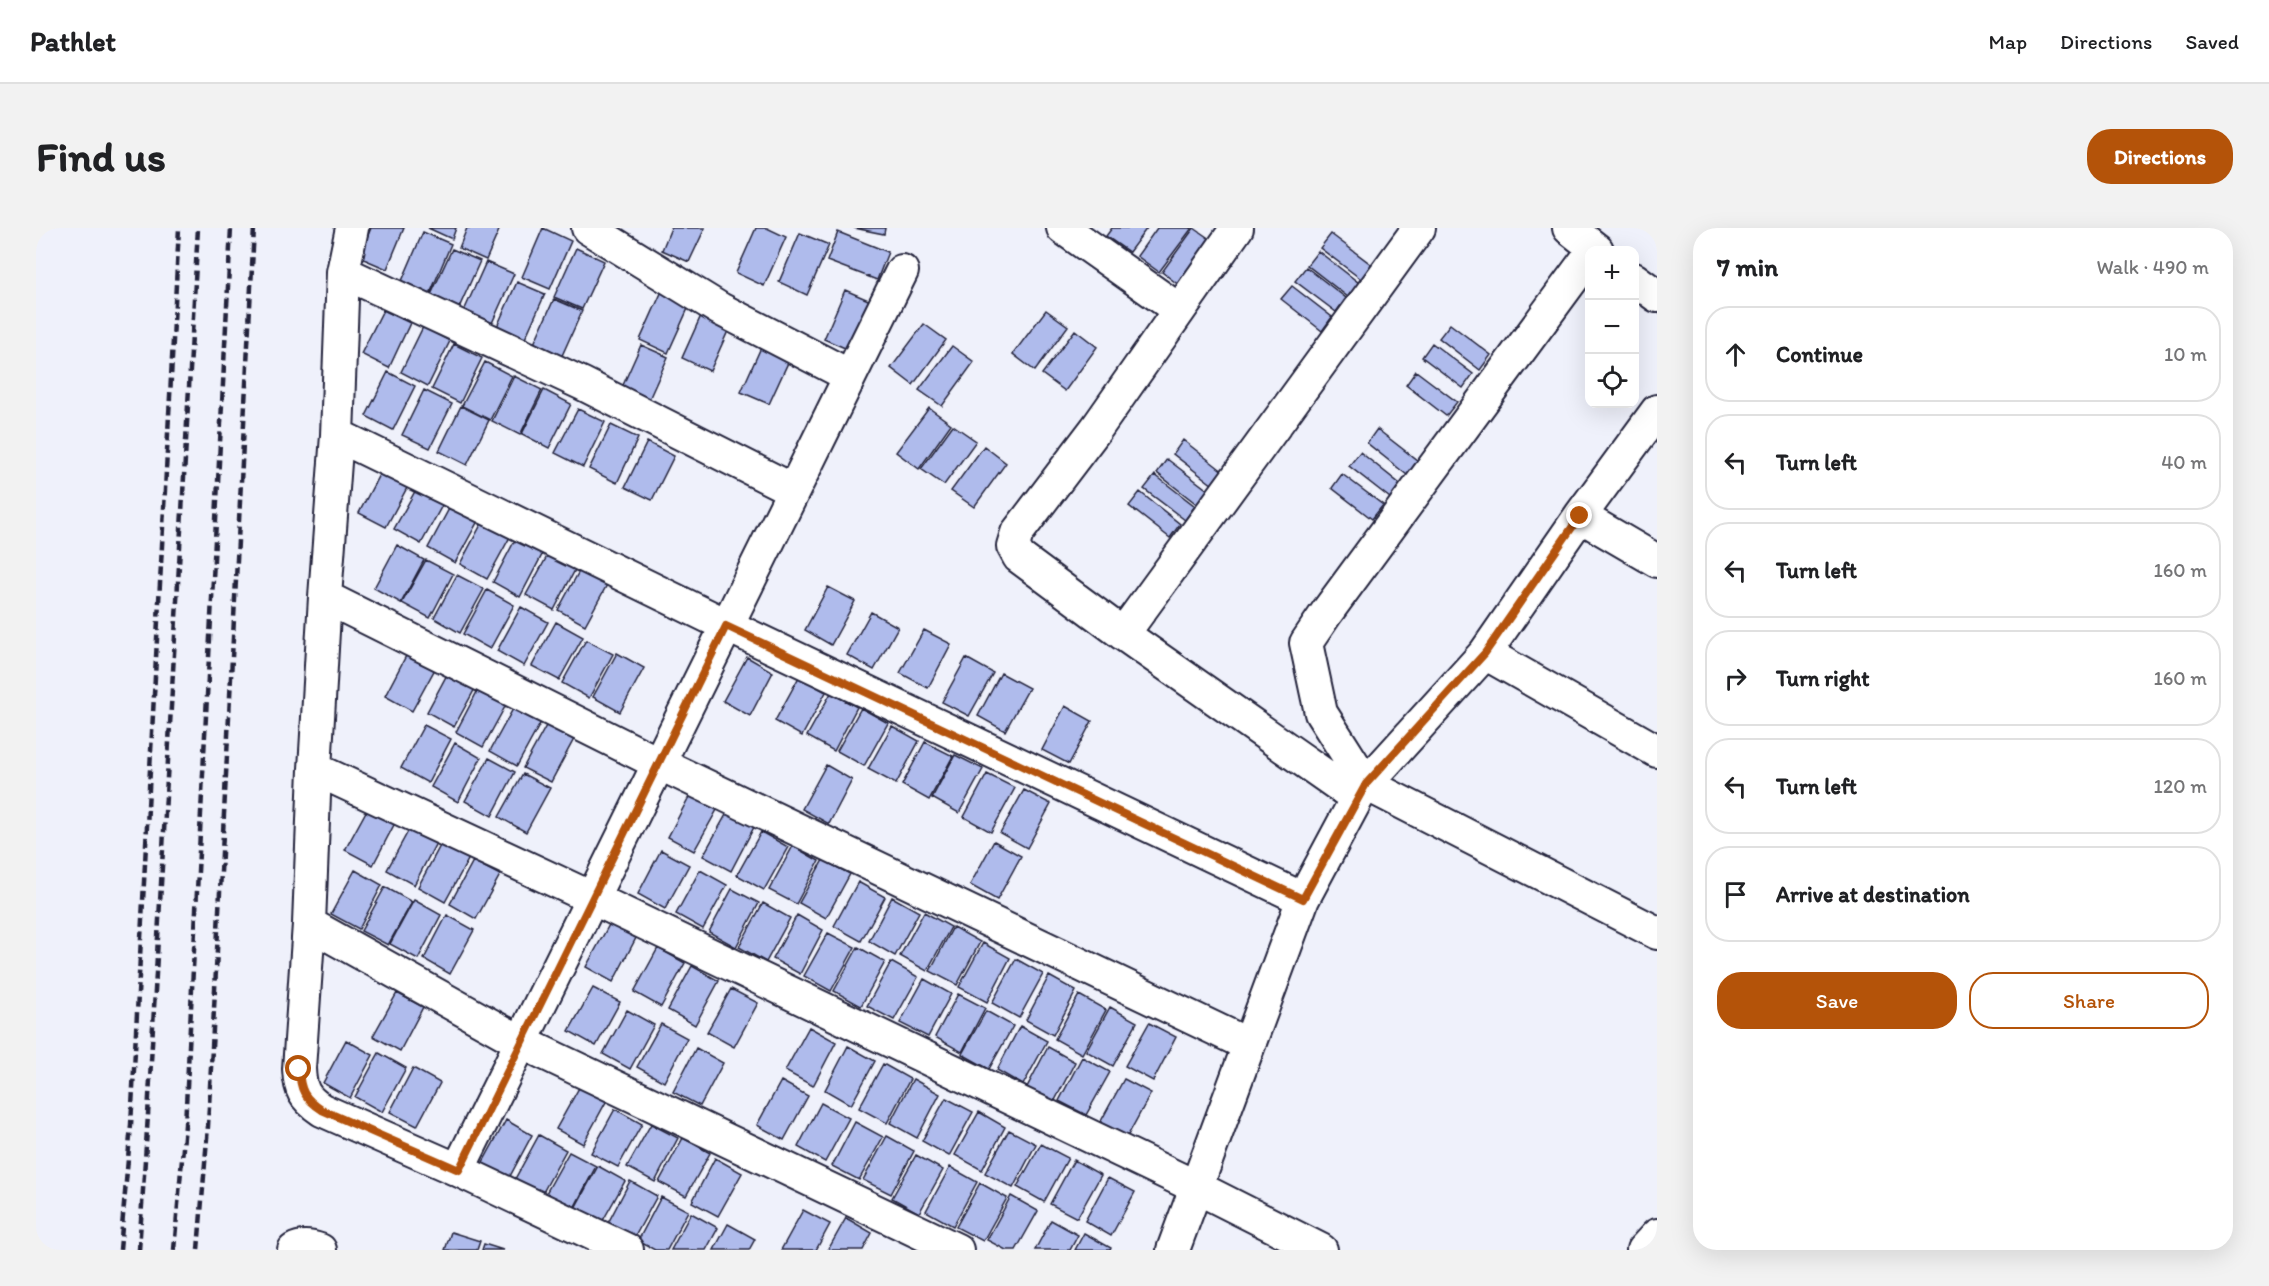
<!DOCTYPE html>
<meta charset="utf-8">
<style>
body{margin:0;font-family:Itim,sans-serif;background:#f2f2f2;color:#202124}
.controls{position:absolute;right:18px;top:18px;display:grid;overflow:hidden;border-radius:12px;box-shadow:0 6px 24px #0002}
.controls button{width:54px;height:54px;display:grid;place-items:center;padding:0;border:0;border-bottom:2px solid #e0e0e0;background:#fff;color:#202124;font:30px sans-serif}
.stop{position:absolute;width:18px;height:18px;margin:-14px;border:4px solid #b45309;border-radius:50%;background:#fff}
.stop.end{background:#b45309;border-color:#fff;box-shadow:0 2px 6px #0008}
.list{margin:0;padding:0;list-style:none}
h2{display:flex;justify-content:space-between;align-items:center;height:78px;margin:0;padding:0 24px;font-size:26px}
h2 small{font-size:20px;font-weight:400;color:#757577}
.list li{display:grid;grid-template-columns:39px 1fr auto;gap:18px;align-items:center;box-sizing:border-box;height:96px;margin:0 12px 12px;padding:0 12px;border:2px solid #e0e0e0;border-radius:24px}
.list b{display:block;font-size:22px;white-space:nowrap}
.list em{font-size:20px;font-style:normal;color:#757577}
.actions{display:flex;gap:12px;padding:18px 24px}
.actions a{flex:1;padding:14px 0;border:2px solid #b45309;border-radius:24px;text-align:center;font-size:21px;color:#b45309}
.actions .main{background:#b45309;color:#fff}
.icon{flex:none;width:33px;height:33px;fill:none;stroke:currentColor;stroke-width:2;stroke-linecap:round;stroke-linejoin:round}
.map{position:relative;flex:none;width:1621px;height:1022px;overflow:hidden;border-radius:24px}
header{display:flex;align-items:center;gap:36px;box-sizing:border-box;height:84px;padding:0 30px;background:#fff;border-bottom:2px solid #e0e0e0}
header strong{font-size:28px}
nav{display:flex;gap:33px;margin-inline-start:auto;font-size:21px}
.intro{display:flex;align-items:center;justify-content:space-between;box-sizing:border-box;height:144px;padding:0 36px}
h1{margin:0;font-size:42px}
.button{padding:15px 27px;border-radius:24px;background:#b45309;color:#fff;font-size:21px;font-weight:700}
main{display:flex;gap:36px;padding:0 36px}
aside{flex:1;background:#fff;border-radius:24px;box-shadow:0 6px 24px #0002}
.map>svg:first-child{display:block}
.building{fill:#afbbec;stroke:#22223b;stroke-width:1.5}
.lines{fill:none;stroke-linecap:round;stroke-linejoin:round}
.minor-casing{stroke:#22223b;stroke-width:36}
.minor{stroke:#fff;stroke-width:32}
.rail{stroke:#22223b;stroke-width:4.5;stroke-dasharray:9 4.5;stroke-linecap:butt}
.route{stroke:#b45309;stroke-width:8}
</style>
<header>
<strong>Pathlet</strong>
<nav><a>Map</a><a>Directions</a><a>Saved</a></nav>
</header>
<div class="intro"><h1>Find us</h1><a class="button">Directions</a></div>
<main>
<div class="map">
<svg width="1621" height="1022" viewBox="0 0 1621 1022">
<rect width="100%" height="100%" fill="#eff1fb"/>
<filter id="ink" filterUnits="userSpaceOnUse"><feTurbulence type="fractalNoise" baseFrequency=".0167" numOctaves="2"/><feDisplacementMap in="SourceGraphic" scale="12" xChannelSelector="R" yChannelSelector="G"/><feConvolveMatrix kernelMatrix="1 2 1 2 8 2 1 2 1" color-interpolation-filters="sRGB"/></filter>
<g filter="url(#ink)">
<path class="building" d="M335 0H368L351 41 323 29Z
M392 0H420L416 11Z
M431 0H464L450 32 423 20Z
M507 0 535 13 514 61 486 49Z
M635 0H669L653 34 626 22Z
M720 0H731L750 9 728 58 700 45Z
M818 0H849L848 6Z
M1076 0H1111L1093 24 1070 8Z
M1121 0H1156L1123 44 1101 28Z
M1158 0 1181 16 1148 61 1126 44Z
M387 4 415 16 394 66 366 53Z
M802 4 852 24 841 52 791 33Z
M764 5 793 17 771 67 743 54Z
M1295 6 1336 37 1325 51 1284 20Z
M540 20 568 33 546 81 518 69Z
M416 21 444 33 422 82 394 69Z
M1282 23 1323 55 1312 69 1271 37Z
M450 34 478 46 456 95 428 83Z
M1270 39 1310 70 1300 84 1259 53Z
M481 54 509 66 487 115 459 103Z
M1256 58 1296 89 1286 103 1245 71Z
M809 62 837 74 816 123 788 111Z
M626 63 654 76 632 125 604 112Z
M518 71 546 83 524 132 496 120Z
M668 81 696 94 674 143 646 130Z
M347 82 374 95 353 140 325 126Z
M1010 82 1032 98 999 143 977 126Z
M888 96 910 112 877 157 855 140Z
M1414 96 1455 127 1444 142 1403 110Z
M387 99 414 113 392 158 365 144Z
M1039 102 1061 119 1029 163 1006 146Z
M727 115 755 128 733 176 705 164Z
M1396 115 1437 146 1427 160 1386 129Z
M418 116 446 130 424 175 396 161Z
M605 117 632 129 610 178 583 166Z
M916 118 938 134 906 178 883 162Z
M449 134 476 148 454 192 426 178Z
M1380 143 1421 174 1410 188 1370 157Z
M352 144 379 158 357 202 330 188Z
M478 148 506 162 484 207 456 193Z
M388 162 416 176 394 220 366 207Z
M508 162 535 176 513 220 486 206Z
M425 178 453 192 431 237 403 223Z
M893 180 915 196 883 241 860 224Z
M542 181 569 194 547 239 519 225Z
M575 197 602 210 581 255 553 241Z
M917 197 940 213 908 257 885 241Z
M1341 201 1382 233 1371 247 1331 215Z
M1147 212 1188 244 1177 257 1137 226Z
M611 214 638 228 616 272 589 259Z
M948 218 970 235 938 279 915 263Z
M1324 224 1364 256 1354 270 1313 238Z
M1131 231 1173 263 1162 277 1121 245Z
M346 241 373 256 350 299 323 285Z
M1306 246 1347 277 1336 291 1296 260Z
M1119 247 1159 278 1149 292 1108 261Z
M382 258 409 272 385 316 358 301Z
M1104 264 1144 296 1134 310 1093 278Z
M415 277 443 291 419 335 392 320Z
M447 293 475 307 451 351 424 336Z
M480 310 507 325 484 369 457 354Z
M361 317 388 332 365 375 338 360Z
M514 323 541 338 518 382 490 367Z
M390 332 417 346 394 390 366 375Z
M546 338 573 353 549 397 522 382Z
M421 347 448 361 424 405 398 390Z
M792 359 819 373 795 417 769 402Z
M451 362 478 377 454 421 427 406Z
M485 379 512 394 488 438 461 423Z
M835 384 862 399 838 442 811 427Z
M520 394 547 409 523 452 496 438Z
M888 402 915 416 892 460 864 445Z
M550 412 577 426 553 470 526 455Z
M372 424 400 439 376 483 349 468Z
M581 425 608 440 584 484 557 469Z
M711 429 737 444 714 488 687 473Z
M930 430 957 445 933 488 906 474Z
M414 441 442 455 418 499 391 484Z
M965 445 993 460 969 503 942 488Z
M763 449 790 464 766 508 739 493Z
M443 460 471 475 447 519 420 504Z
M795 465 821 479 798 523 771 508Z
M1029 478 1056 493 1033 536 1006 522Z
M478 479 505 494 481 538 454 523Z
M825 480 852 495 828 538 801 523Z
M511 496 538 511 515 554 487 540Z
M388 497 415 511 392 555 365 540Z
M856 498 883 513 860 556 832 541Z
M889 514 917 528 893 572 866 557Z
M419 515 445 530 422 574 395 559Z
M919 527 947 541 923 585 896 570Z
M453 530 479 544 456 588 429 573Z
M790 537 816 552 793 596 766 581Z
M487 546 514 560 490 604 463 589Z
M951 546 979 560 955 604 928 589Z
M988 562 1015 576 991 620 964 605Z
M655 565 682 580 658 623 632 609Z
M333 578 360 593 337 637 309 622Z
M691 585 718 599 695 643 667 628Z
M375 598 401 613 378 657 351 642Z
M725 604 752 619 728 662 701 647Z
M958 613 985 628 961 672 934 657Z
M405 616 433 630 409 674 382 659Z
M757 618 783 633 760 676 733 662Z
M625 622 653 637 629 681 602 666Z
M787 632 814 646 790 690 763 675Z
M437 633 464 647 440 691 414 676Z
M319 642 346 657 323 701 295 686Z
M664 642 691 657 667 701 640 686Z
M822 654 849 669 825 713 798 698Z
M349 659 376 674 352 717 325 703Z
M696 661 723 675 700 719 673 704Z
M856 669 883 684 859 728 833 713Z
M378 672 405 687 382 731 354 716Z
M727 675 754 690 730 734 703 719Z
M888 684 915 699 891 743 864 728Z
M411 687 438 702 414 746 388 731Z
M761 687 787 702 764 746 737 731Z
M574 695 600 710 577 754 550 739Z
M917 699 944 714 921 757 894 743Z
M792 705 819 719 795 763 768 748Z
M947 715 974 730 951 774 923 759Z
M822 719 849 734 825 778 798 763Z
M622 720 649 735 625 779 598 764Z
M980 731 1007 746 983 790 956 775Z
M855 734 882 749 858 792 831 778Z
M656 738 683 753 659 797 632 782Z
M1013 748 1040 763 1017 807 990 792Z
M888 751 915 766 892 809 864 795Z
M557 760 584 774 560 818 533 803Z
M695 761 722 775 698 819 671 804Z
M361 765 387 779 364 823 337 808Z
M922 766 949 780 926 824 899 809Z
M1043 767 1070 782 1046 826 1019 811Z
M1074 779 1101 794 1077 838 1050 823Z
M591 782 618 797 594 841 567 826Z
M950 783 977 798 953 841 926 826Z
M1113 795 1140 809 1117 853 1089 838Z
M625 796 651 810 628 854 601 839Z
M984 798 1011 813 987 857 961 842Z
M773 799 800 814 777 858 749 843Z
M310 812 337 827 314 870 287 855Z
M812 818 839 833 815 877 789 862Z
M1012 819 1039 834 1016 878 989 863Z
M660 820 687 835 664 878 637 864Z
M343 825 370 840 346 884 319 869Z
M1046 829 1074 844 1050 887 1023 873Z
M847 836 874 851 851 895 823 880Z
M377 840 404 855 381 898 354 884Z
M877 851 904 866 881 910 854 895Z
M1088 851 1115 865 1091 909 1064 895Z
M745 853 772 868 748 912 721 897Z
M544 858 571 872 547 916 520 901Z
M910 870 937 884 913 928 886 913Z
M785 875 813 890 789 934 762 919Z
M579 881 606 896 582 939 555 925Z
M943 884 969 899 946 942 919 927Z
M470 892 496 907 473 950 446 936Z
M819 894 847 909 823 952 796 938Z
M615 896 642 910 619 954 591 939Z
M973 902 1000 916 977 960 949 945Z
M503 907 530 922 506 966 479 951Z
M851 908 878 923 855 966 827 952Z
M647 910 674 925 650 968 623 954Z
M1005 916 1032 930 1008 974 981 959Z
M533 924 560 938 537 982 509 967Z
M880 927 907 942 883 985 856 970Z
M679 930 706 945 682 988 656 974Z
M1038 932 1065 947 1041 990 1014 976Z
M562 938 589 953 565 996 538 982Z
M914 939 941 954 917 998 890 983Z
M1072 950 1099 964 1075 1008 1049 993Z
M594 953 621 968 597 1012 571 997Z
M944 955 971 970 947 1013 920 999Z
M975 968 1002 983 980 1022H970L951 1012Z
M625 969 652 983 631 1022H619L602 1013Z
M767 982 794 996 780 1022H745Z
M655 985 682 1000 670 1022H635Z
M810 990 836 1005 827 1022H792Z
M1015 992 1042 1007 1034 1022H999Z
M692 996 719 1011 713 1022H678Z
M415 1004 444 1013 441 1022H409Z
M1048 1005 1075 1020 1074 1022H1039Z
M448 1016 467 1022H446Z"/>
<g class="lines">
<g class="minor-casing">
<path id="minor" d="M316 0 307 44 301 207 289 369 279 541 273 696 263 841C264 862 268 870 286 882L422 942 591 1022
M552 0 684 81 814 148
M1027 0 1143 82
M1201 0 1060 201 981 305 977 318 983 329 1087 406 1321 570
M1533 0 1561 22
M1554 27 1291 384 1270 415 1285 485 1330 556 1621 705
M307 44 547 156 757 262
M1598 51 1621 68
M301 207 690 397 1267 671
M1544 288 1621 333
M289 369 622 535 1213 817
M1087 406 1383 0
M1449 425 1621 523
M279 541 556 670 1160 959 1285 1022
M273 696 485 814 921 1022
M422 942 866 43
M258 1022C266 1017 276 1019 284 1022
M1137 1022 1267 671 1321 570 1330 556 1449 425 1544 288 1621 183
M1607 1022 1621 1007"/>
</g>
<use href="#minor" class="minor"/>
<path class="rail" d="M84 1022 95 897 143 0
M103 1022 112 887 162 0
M138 1022 149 897 195 0
M162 1022 172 898 218 0"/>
</g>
</g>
<g class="lines" filter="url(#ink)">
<path class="route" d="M263 841C264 862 268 870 286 882L423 942 690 398 1267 671 1330 556 1449 425 1544 288"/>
</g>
</svg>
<div class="controls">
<button>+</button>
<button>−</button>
<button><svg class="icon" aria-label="locate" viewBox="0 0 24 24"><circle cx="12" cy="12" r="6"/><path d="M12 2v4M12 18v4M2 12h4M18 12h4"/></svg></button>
</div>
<div class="stop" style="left:263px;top:841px"></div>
<div class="stop end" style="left:1544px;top:288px"></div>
</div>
<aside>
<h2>7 min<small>Walk · 490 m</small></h2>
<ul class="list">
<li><svg class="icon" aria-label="ahead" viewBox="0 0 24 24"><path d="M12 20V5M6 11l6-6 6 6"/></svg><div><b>Continue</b></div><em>10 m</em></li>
<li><svg class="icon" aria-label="left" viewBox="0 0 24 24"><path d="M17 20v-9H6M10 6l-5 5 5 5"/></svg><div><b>Turn left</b></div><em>40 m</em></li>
<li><svg class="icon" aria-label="left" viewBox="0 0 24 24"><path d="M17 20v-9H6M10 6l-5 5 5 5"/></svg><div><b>Turn left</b></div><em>160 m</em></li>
<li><svg class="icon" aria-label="right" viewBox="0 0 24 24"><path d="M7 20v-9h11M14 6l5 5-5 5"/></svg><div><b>Turn right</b></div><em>160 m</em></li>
<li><svg class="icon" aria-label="left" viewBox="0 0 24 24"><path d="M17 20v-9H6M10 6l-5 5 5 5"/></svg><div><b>Turn left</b></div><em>120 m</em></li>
<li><svg class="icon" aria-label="arrive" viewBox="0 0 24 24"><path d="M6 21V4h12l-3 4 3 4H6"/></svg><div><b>Arrive at destination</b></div></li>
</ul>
<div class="actions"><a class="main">Save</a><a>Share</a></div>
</aside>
</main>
